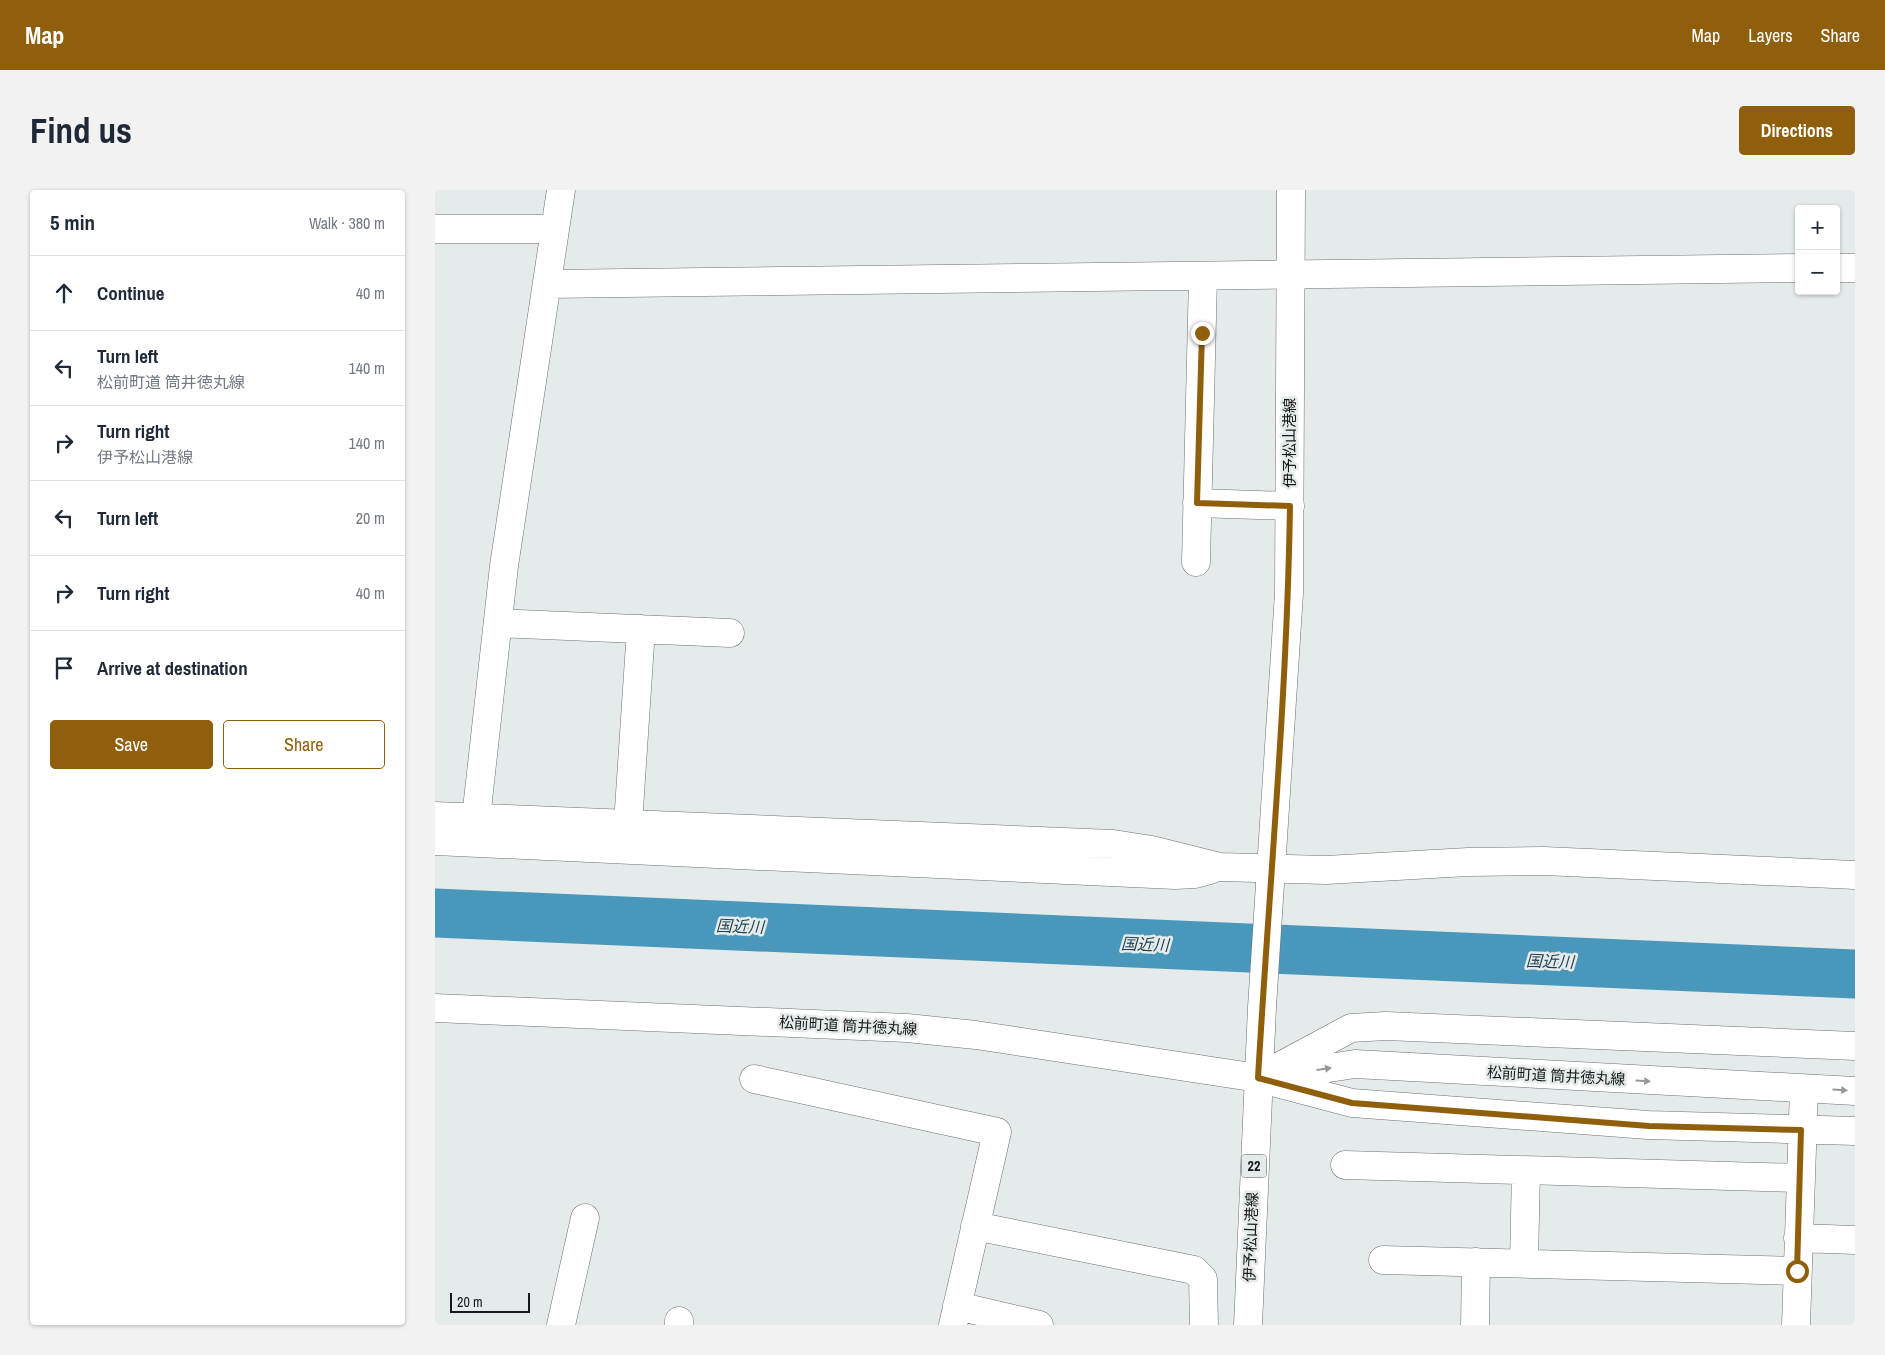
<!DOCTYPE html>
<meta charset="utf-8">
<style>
body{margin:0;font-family:"Archivo Narrow","Noto Sans JP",sans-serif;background:#f2f2f3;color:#1f2937}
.controls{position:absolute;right:15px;top:15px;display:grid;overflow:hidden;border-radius:5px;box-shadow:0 1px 4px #0004}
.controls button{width:45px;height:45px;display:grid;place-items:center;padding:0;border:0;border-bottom:1px solid #e0e1e3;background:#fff;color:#1f2937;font:25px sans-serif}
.scale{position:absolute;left:15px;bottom:12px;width:80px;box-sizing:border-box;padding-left:5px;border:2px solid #171919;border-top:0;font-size:14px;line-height:18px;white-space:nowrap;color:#171919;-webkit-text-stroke:4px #e5ebea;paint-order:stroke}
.stop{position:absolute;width:15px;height:15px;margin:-11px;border:4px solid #905f0c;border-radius:50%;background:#fff}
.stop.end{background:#905f0c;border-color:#fff;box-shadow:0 1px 5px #0008}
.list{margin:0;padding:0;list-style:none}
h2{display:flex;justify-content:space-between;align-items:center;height:65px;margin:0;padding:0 20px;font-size:21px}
h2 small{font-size:16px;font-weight:400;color:#747a83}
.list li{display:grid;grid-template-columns:32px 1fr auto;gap:15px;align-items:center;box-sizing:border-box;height:75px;padding:0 20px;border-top:1px solid #e0e1e3}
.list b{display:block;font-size:19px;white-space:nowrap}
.list p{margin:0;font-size:16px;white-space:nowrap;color:#747a83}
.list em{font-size:16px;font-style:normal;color:#747a83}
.actions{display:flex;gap:10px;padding:15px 20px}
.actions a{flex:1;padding:11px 0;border:1px solid #905f0c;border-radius:5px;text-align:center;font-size:18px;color:#905f0c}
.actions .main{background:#905f0c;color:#fff}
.icon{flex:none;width:28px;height:28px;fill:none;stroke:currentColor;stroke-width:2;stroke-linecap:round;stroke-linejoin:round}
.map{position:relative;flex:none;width:1420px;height:1135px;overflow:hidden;border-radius:5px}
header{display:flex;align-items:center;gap:30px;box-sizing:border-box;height:70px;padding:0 25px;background:#905f0c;color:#fff}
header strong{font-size:24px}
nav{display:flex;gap:28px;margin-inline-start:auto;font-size:18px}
.intro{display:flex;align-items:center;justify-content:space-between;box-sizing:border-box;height:120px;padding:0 30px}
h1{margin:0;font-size:35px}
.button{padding:12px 22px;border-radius:5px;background:#905f0c;color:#fff;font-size:18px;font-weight:700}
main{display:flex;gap:30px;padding:0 30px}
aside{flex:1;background:#fff;border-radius:5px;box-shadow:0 1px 4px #0004}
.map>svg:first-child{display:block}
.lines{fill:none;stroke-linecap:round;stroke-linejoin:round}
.river{stroke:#4a97bc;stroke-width:49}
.minor-casing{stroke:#6b7170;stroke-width:29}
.major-casing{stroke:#6b7170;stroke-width:29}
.minor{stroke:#fff;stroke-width:28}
.major{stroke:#fff;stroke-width:28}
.oneway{fill:#979898}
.route{stroke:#905f0c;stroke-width:6}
.labels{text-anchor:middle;stroke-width:5;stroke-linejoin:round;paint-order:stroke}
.shield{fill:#e5ebea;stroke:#555858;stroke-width:1}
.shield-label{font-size:14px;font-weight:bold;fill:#171919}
.street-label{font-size:15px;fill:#171919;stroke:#e5ebea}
.water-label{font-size:16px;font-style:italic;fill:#1d3f50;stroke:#e5ebea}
</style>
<header>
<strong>Map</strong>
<nav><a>Map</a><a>Layers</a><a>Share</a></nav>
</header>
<div class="intro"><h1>Find us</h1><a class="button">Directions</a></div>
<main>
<aside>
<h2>5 min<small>Walk · 380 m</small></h2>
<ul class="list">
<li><svg class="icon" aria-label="ahead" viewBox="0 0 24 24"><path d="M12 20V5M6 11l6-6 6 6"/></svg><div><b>Continue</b></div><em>40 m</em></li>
<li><svg class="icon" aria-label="left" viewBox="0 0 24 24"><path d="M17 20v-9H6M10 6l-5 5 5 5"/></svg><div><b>Turn left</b><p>松前町道 筒井徳丸線</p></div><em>140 m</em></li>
<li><svg class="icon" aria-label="right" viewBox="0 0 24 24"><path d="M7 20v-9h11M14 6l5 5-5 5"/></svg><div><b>Turn right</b><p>伊予松山港線</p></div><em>140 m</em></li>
<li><svg class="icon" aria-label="left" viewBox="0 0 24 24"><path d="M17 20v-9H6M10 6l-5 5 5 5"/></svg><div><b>Turn left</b></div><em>20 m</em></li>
<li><svg class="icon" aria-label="right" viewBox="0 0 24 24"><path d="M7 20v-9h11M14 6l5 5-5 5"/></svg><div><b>Turn right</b></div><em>40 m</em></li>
<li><svg class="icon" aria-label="arrive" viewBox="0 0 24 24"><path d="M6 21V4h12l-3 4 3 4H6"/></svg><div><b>Arrive at destination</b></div></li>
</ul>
<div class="actions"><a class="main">Save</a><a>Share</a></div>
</aside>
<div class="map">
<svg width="1420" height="1135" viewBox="0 0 1420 1135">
<rect width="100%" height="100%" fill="#e5ebea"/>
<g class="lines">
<path class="river" d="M0 723 1420 784"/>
<g class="minor-casing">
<path id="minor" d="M0 39H120
M1401 78H1420
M112 94 1364 78
M762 313 855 316
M761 372 768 87
M64 433 295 443
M0 626 678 654 717 660 785 677 891 680 1033 672 1109 671 1420 685
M41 628 69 376 126 0
M193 634 206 439
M0 651 740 685 760 684 775 680
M0 818 472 838 541 845 823 888 917 913 1213 935 1420 941
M842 886 920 874 1420 901
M823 888 916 838 951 836 1420 856
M319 889 562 942 518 1135
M910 975 1365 988
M540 1036 759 1080 768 1089 769 1135
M1363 1048 1420 1050
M948 1070 1362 1081
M1089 1073 1091 980
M522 1116 604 1135
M126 1135 150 1028
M244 1135V1131
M1040 1135 1041 1072
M1361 1135 1369 899"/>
</g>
<g class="major-casing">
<path id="major" d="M813 1135 827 817 854 403 856 0"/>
</g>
<use href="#minor" class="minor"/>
<use href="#major" class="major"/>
</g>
<defs><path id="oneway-solid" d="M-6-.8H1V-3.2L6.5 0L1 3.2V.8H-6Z" transform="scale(1.25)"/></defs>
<g class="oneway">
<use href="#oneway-solid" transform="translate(889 879) rotate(-8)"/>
<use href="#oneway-solid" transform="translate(1208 891) rotate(3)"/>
<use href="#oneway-solid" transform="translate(1405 900) rotate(3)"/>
</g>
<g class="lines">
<path class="route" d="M767 143 762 313 855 316C852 508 834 698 823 888L917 913 1214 936 1366 940 1362 1081"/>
</g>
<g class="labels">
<rect class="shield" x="806.5" y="964.5" width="25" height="23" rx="4"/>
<g class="shield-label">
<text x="819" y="981">22</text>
</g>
<g class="street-label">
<text transform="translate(855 253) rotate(-90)" y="5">伊予松山港線</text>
<text transform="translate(413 836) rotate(3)" y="5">松前町道 筒井徳丸線</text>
<text transform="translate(1121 886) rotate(3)" y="5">松前町道 筒井徳丸線</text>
<text transform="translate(816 1047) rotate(-88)" y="5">伊予松山港線</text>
</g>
<g class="water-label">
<text transform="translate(305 736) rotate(2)" y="6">国近川</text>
<text transform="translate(710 754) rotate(2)" y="6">国近川</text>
<text transform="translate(1115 771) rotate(2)" y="6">国近川</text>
</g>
</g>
</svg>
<div class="controls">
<button>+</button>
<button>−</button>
</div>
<div class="scale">20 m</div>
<div class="stop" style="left:1362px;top:1081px"></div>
<div class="stop end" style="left:767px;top:143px"></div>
</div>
</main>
